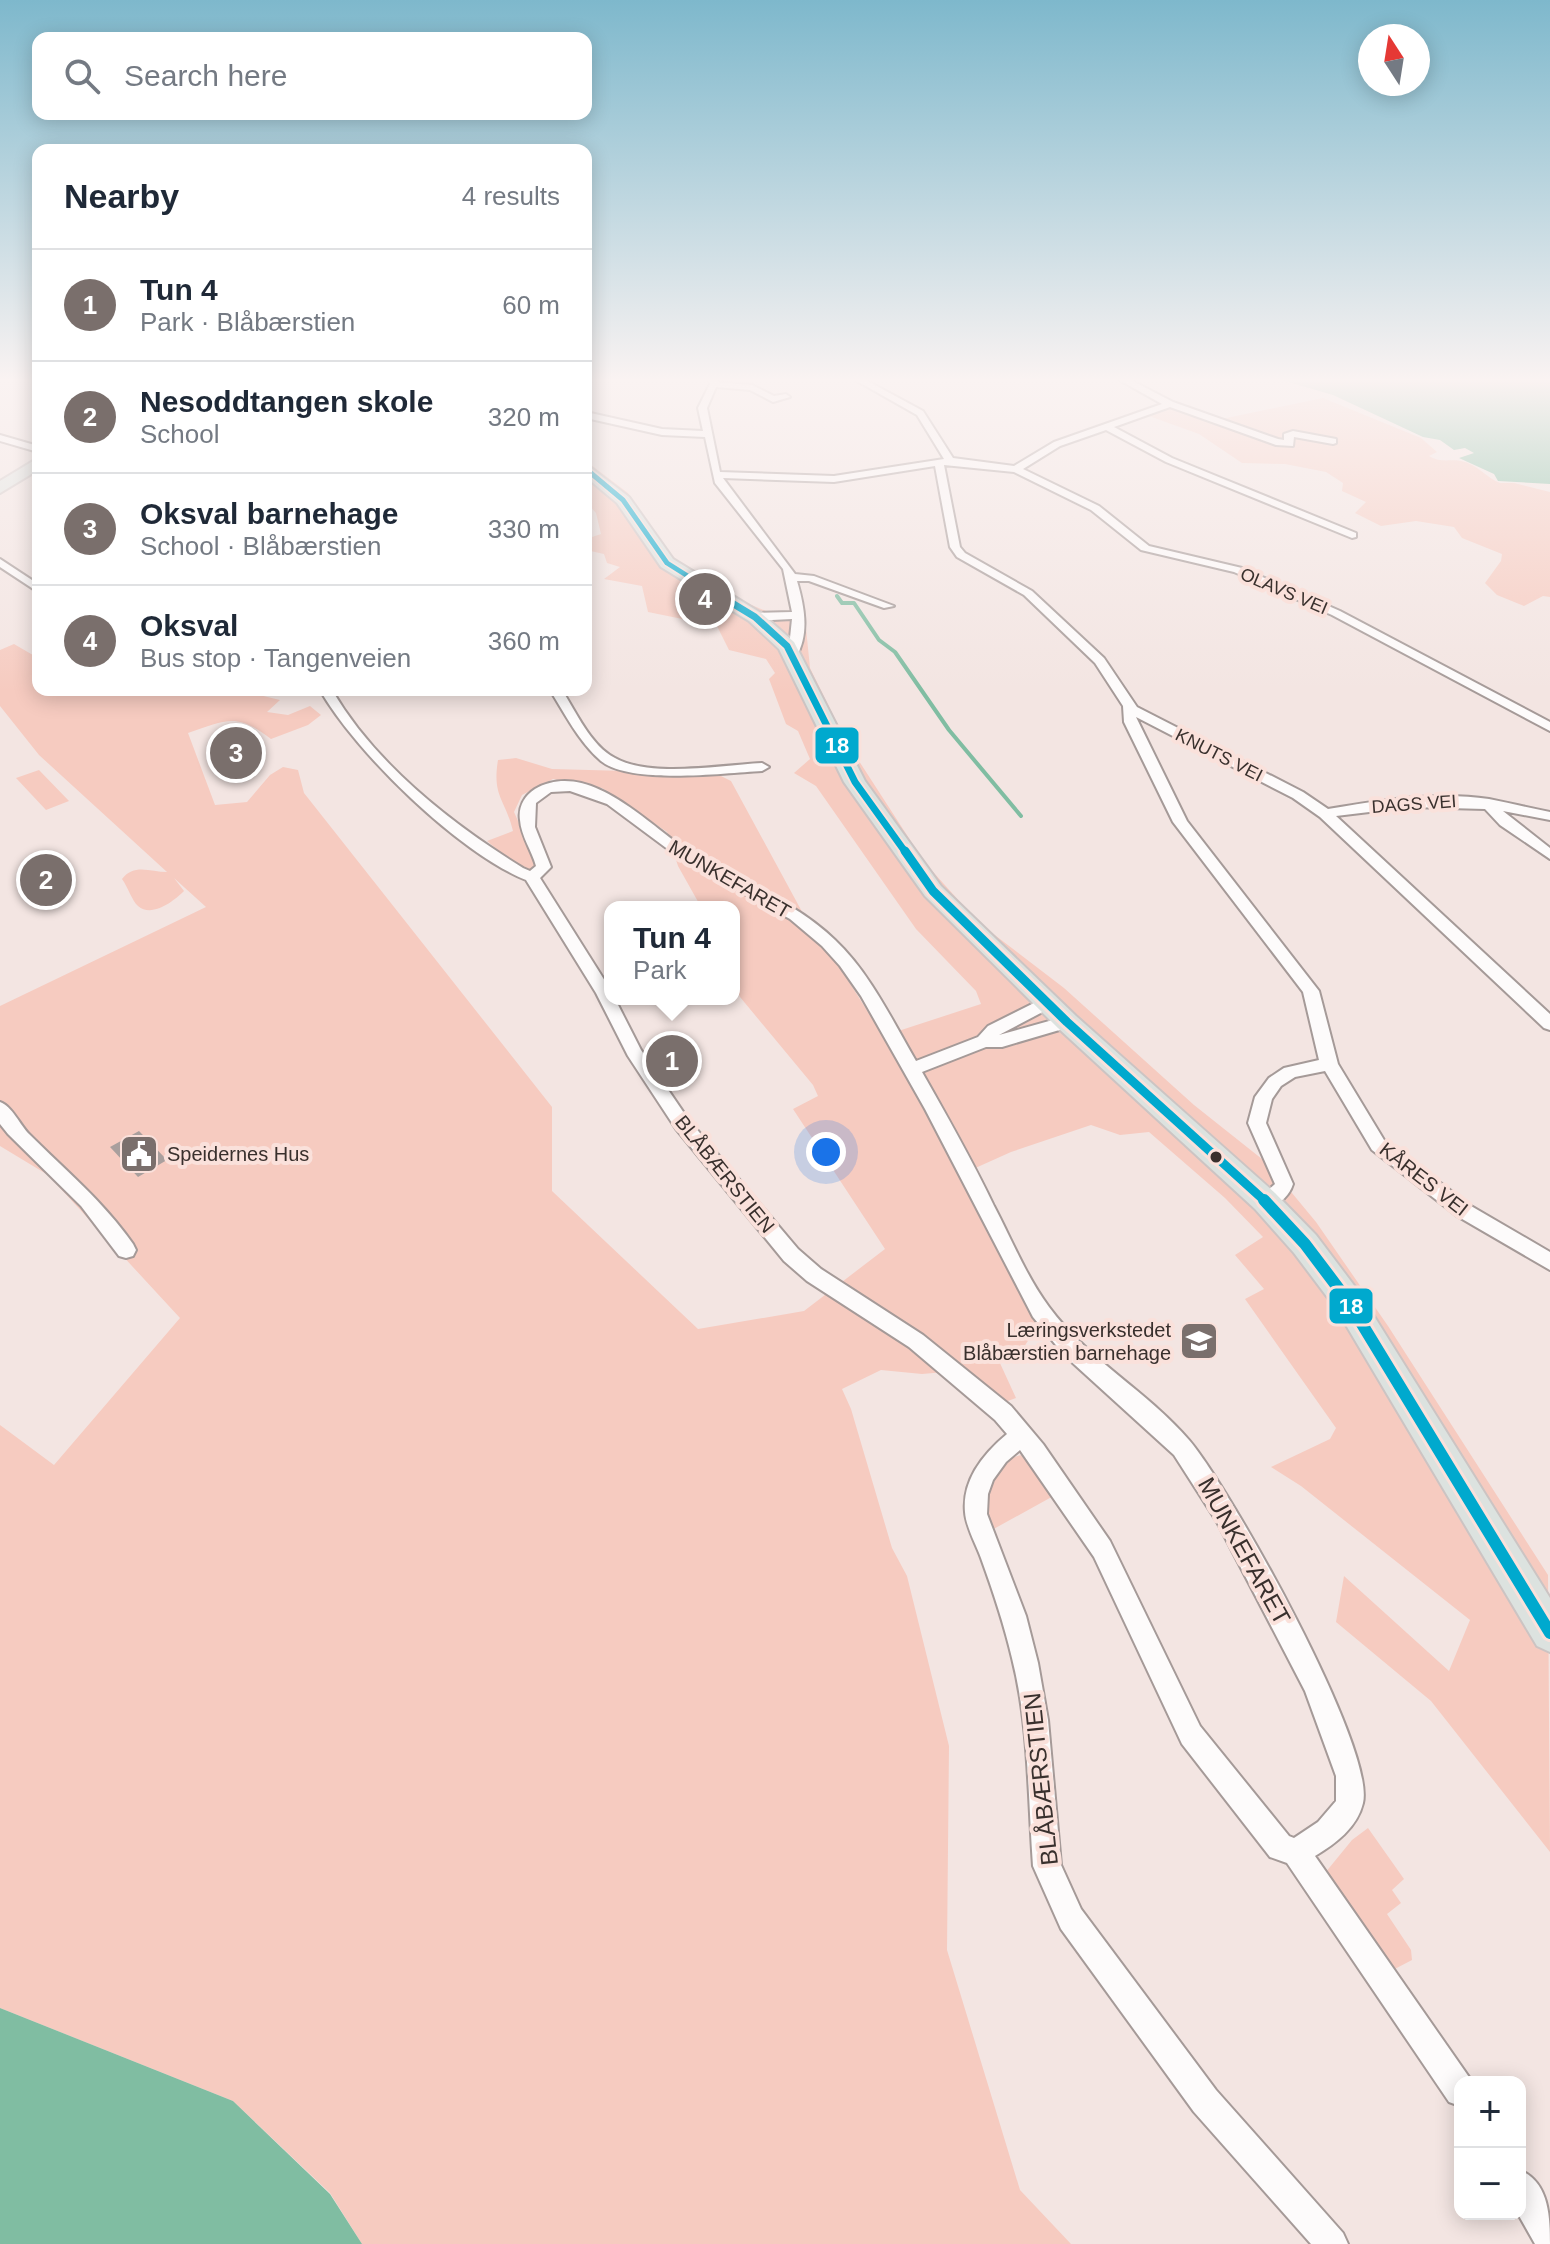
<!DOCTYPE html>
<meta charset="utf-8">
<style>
body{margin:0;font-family:Helvetica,sans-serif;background:#f6f6f7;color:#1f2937}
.controls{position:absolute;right:24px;bottom:24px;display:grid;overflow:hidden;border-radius:16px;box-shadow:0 4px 20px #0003}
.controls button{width:72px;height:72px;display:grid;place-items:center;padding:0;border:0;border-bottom:2px solid #e0e1e3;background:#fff;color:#1f2937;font:40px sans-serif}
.compass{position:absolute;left:1358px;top:24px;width:72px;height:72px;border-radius:50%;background:#fff;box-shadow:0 4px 20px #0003;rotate:348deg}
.you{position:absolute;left:826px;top:1152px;width:28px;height:28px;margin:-20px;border:6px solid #fff;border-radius:50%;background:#1a73e8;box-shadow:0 0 0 12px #1a73e833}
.badge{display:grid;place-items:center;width:52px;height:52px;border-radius:50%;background:#7a6f6c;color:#fff;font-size:26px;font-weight:700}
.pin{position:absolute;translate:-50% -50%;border:4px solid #fff;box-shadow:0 2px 8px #0006}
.popup{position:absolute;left:604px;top:901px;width:136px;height:104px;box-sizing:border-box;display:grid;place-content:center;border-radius:16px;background:#fff;filter:drop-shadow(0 2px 6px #0005);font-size:26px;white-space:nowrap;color:#747a83}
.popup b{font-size:30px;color:#1f2937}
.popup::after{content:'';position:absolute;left:50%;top:100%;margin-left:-16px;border:16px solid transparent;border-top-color:#fff}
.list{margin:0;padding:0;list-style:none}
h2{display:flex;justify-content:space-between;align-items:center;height:104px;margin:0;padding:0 32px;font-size:34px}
h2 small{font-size:26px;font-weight:400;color:#747a83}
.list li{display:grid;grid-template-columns:52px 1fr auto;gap:24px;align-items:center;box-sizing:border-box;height:112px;padding:0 32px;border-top:2px solid #e0e1e3}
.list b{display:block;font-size:30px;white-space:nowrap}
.list p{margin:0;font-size:26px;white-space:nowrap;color:#747a83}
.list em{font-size:26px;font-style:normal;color:#747a83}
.icon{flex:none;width:44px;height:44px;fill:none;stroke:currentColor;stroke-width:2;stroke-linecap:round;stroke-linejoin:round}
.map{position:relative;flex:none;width:1550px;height:2244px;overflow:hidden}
.search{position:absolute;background:#fff;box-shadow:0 4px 20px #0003;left:32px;top:32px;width:560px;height:88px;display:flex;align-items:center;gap:20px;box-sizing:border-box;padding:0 28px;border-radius:16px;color:#747a83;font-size:30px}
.panel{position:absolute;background:#fff;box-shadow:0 4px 20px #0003;left:32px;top:144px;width:560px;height:552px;border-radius:16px}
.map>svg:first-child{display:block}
.green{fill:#f6cbc0}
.water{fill:#80bda2}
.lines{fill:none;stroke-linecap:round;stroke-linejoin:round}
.stream{stroke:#80bda2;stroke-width:4}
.building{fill:#a99f9d}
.minor-casing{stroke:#a59a98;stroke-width:4}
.primary-casing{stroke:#ccc4c3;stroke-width:4}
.minor{fill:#fdfbfb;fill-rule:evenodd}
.primary{fill:#dce2df;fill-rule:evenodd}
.bus-1-far3-casing{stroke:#fae1db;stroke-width:8}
.bus-1-far2-casing{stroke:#fae1db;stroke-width:11}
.bus-1-far1-casing{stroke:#fae1db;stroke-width:15}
.bus-1-casing{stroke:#fae1db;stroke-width:18}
.bus-1-far3{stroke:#00a9ce;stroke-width:5}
.bus-1-far2{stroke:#00a9ce;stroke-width:7}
.bus-1-far1{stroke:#00a9ce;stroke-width:9}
.bus-1{stroke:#00a9ce;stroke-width:12}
.bus-dot{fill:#39302d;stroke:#fae1db;stroke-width:3}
.labels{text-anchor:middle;stroke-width:8;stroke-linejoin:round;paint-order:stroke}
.far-street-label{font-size:18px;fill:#39302d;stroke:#fae1db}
.street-label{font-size:20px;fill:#39302d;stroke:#fae1db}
.poi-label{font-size:20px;fill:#39302d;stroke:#fae1db;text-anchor:start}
.near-street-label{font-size:24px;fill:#39302d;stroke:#fae1db}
.line-badge{stroke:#fae1db;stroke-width:3}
.badge-label{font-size:22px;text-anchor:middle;font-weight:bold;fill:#fff}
</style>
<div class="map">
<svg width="1550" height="2244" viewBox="0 0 1550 2244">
<rect width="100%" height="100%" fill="#f3e5e2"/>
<path class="green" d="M1323 398 1421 438 1437 452 1429 456C1440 463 1448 459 1461 461 1477 464 1487 478 1500 483H1514L1550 492V597L1543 596 1524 606 1497 595 1485 583 1501 561 1502 554 1462 538 1454 527 1416 521 1381 526 1355 513 1366 502 1342 491 1343 483 1326 472 1285 464 1242 463 1199 434 1149 416 1176 407 1217 420Z
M586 461 628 493 664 548 678 561 747 603 806 628 810 668 846 741 925 863 979 923 1064 988 1194 1105 1267 1163 1316 1222 1388 1326 1548 1575 1550 1852 1431 1701 1336 1622 1344 1576 1449 1671 1470 1620 1301 1486 1271 1467 1330 1439 1336 1428 1245 1299 1264 1289 1235 1255 1263 1237 1225 1198 1149 1132 1120 1135 1091 1125 1011 1152 962 1174 1039 1324 1020 1353 999 1361 1016 1398 1005 1402 968 1370 922 1374 881 1370 842 1389 851 1409 892 1548 907 1576 949 1746 947 1950 1020 2190 1071 2244H362L330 2193 233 2101 0 2008V1425L54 1465 180 1318 48 1175 0 1146V1006L206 907 174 878 184 891C174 901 152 918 138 906 132 901 128 887 122 879 134 863 151 872 167 872L39 755 0 706V650L14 644 38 658V690H239L280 700 267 712 288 715 310 706 321 715 308 725 271 739C236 712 227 720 188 733L215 805 247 802 270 775 283 767 298 770 304 793 552 1107V1191L698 1329 804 1311 885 1249 793 1109 818 1096 813 1085 740 997 734 982V907H701L678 866 667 832 602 788 553 779 522 795 514 812 537 863 531 869 519 868 487 841 513 831C505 798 492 797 498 760L516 758 552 769 626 771 682 777 719 775 731 781 819 943 836 961 883 1036 981 1004 976 991 916 929 816 786 794 773 810 759 798 731 786 724 769 679 775 673 766 659 729 650 717 626 648 612 642 586 604 579 620 567 607 563 604 554 586 550V539L601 534 596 513 586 502Z
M39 770 69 801 46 810 16 778Z
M680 1046 692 1069 669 1078 651 1054Z
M1021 1455 1057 1494 990 1531C981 1502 988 1463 1021 1455Z
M1368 1828 1404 1879 1392 1890 1401 1903 1387 1914 1411 1950 1412 1960 1389 1972 1325 1873 1352 1840Z"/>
<path class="water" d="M1271 377H1550V484L1498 481 1494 474 1459 458 1474 453 1465 448 1454 450 1440 440 1423 437 1333 395Z
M0 2008 233 2101 330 2194 362 2244H0Z"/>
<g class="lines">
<path class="stream" d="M837 596 842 603H854L879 640 895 652 949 730 1021 816"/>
</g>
<path class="building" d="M139 1131 167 1160 138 1177 110 1147Z"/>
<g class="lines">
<g class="minor-casing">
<path id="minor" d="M708 377H716L718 382 752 385 774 396 786 394 790 397 773 402 750 390 716 387 707 408 720 472 834 476 944 459 917 415 850 377H860L923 411 953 458 1014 466 1054 442 1162 404 1114 377H1125L1173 402 1278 439 1284 440V434L1293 431 1336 439V443L1333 444 1294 437 1293 446 1276 445 1170 407 1114 427 1172 458 1356 533V537L1352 538 1166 462 1106 430 1060 446 1023 469 1099 506 1149 546 1242 568 1340 611 1550 722V731L1332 615 1234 572 1141 550 1091 510 1014 472 944 465 960 547 965 553 1032 591 1104 658 1137 707 1303 792 1328 809C1379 800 1438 791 1489 799 1509 803 1530 808 1550 812V820L1503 811 1550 848V859L1500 825 1485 809 1411 807 1336 816 1550 1014V1030L1544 1028 1320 817 1293 798 1136 717 1187 821 1319 991 1338 1064 1384 1140 1471 1206 1550 1252V1270L1457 1216 1372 1150 1325 1071 1295 1077 1281 1086 1272 1099 1266 1123 1293 1184C1289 1198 1273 1211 1258 1206L1256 1201 1275 1184 1248 1123 1255 1097 1269 1078 1284 1068 1319 1060 1303 992 1173 822 1124 722 1123 706 1095 663 1024 595 957 557 950 547 935 466 834 482 723 478 795 574 814 576 894 606 884 608 809 581H797C804 605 810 634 796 657H788L792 619 755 621 749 617 755 613 792 612 783 569 715 483 705 437 662 435 586 418V412L662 429 703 431 698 408 710 384Z
M0 435 38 446V452L0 441Z
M0 559 38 584V592L0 567Z
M320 690H332C375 764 452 824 523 868L530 871 536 866C532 851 521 836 520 820 518 808 524 796 535 789 591 757 652 830 695 855 742 883 795 901 835 940 870 973 892 1020 916 1061L978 1037 988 1026 1046 997 1052 999 1054 1003 1052 1007 999 1035 1067 1016 1073 1018 1075 1022 1073 1026 1002 1047H986L922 1072C947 1116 972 1160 994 1206 1012 1240 1026 1276 1049 1307 1088 1360 1147 1391 1189 1440 1230 1488 1376 1748 1363 1803 1357 1828 1335 1844 1315 1856L1471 2080 1460 2082V2106L1449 2102 1287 1863 1270 1857 1182 1744 1094 1557 1020 1450 1006 1462 993 1480 988 1494 987 1514 1026 1616 1038 1663 1048 1720 1061 1865 1081 1909 1216 2090 1343 2233 1348 2244H1311L1194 2112 1061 1929 1033 1866C1028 1797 1029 1725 1012 1658 1004 1624 993 1591 981 1558 976 1544 966 1527 965 1512 962 1480 984 1453 1007 1434L995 1420 909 1347 807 1281 784 1261 676 1129 628 1056 596 993 526 880C459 853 356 753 320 690ZM570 791 607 804 681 859 790 919 822 946 840 966 861 996 925 1109 1033 1317 1064 1355 1174 1455 1217 1522 1305 1691 1336 1776V1801L1318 1822 1294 1838 1289 1836 1200 1726 1110 1541 1043 1444 1011 1406 923 1335 821 1269 798 1249 688 1119 641 1050 615 999H610V989L540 878 551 867 535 827 536 803 551 792Z
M550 690H562C576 712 591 746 615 758 650 778 722 765 762 763L769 767 762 771C724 773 631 785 601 761 579 742 565 714 550 690Z
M0 1102C12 1106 20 1125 29 1134 66 1171 103 1201 133 1244L136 1250 133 1256 126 1258 119 1256 81 1206 8 1134 0 1124Z
M1520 2170C1549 2182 1550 2217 1550 2244H1535L1518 2214Z"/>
</g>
<g class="primary-casing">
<path id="primary" d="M38 458V470L0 493V481Z
M586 464 629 497 673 559 761 613 794 642 865 781 941 886 1076 1016 1275 1193 1316 1235 1359 1292 1550 1598V1652L1537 1646 1337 1310 1294 1253 1255 1209 1058 1028 925 896 844 782 779 649 749 621 661 567 617 503 586 477Z"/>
</g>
<use href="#minor" class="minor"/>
<use href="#primary" class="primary"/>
<g class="bus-1-far3-casing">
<path id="bus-1-far3" d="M586 469 623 500 667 563 702 585"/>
</g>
<g class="bus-1-far2-casing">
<path id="bus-1-far2" d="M699 583 755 617 787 646 855 782 906 853"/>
</g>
<g class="bus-1-far1-casing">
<path id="bus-1-far1" d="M905 851 933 891 1067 1022 1266 1202"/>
</g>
<g class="bus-1-casing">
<path id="bus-1" d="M1264 1200 1305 1244 1348 1301 1550 1633"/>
</g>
<use href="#bus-1-far3" class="bus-1-far3"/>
<use href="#bus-1-far2" class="bus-1-far2"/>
<use href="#bus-1-far1" class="bus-1-far1"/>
<use href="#bus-1" class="bus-1"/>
</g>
<linearGradient id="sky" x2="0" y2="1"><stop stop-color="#7eb8cc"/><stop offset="0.55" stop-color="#faf3f2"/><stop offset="1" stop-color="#faf3f2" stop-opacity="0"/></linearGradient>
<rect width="1550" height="691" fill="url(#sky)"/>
<defs>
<g id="civic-square" transform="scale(2)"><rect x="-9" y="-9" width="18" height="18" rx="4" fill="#7a6f6c" stroke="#fae1db"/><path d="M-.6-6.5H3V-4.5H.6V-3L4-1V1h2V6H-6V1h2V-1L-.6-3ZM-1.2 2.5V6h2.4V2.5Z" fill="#fff"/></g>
<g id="school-square" transform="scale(2)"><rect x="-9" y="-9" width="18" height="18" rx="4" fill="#7a6f6c" stroke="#fae1db"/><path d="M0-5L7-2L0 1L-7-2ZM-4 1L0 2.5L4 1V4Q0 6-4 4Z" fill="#fff"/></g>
</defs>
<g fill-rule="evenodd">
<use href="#civic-square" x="139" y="1154"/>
<use href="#school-square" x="1199" y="1341"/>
</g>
<circle class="bus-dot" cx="1216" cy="1157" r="7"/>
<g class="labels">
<g class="far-street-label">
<text transform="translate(1284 591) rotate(23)" y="6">OLAVS VEI</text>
<text transform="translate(1219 755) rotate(27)" y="6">KNUTS VEI</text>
<text transform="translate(1414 804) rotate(-4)" y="6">DAGS VEI</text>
</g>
<g class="street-label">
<text transform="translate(730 879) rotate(30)" y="7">MUNKEFARET</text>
<text transform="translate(725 1174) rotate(51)" y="7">BLÅBÆRSTIEN</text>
<text transform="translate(1424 1179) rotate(38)" y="7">KÅRES VEI</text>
</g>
<g class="poi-label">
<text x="167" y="1161">Speidernes Hus</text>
<text x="1171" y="1337" text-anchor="end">Læringsverkstedet<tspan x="1171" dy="23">Blåbærstien barnehage</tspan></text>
</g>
<g class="near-street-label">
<text transform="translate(1244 1551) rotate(61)" y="8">MUNKEFARET</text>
<text transform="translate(1041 1779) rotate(-96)" y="8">BLÅBÆRSTIEN</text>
</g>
</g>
<g class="line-badge">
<rect x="814" y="726" width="46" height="39" rx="8" fill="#00a9ce"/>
<rect x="1328" y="1287" width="46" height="38" rx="8" fill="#00a9ce"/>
</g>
<g class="badge-label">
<text x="837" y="753">18</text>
<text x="1351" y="1314">18</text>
</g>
</svg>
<div class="controls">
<button>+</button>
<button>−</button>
</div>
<svg class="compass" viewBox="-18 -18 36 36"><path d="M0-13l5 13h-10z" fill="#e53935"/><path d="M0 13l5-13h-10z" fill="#747a83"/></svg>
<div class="you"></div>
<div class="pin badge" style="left:672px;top:1061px">1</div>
<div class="popup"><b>Tun 4</b>Park</div>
<div class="pin badge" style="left:46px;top:880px">2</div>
<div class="pin badge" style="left:236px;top:753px">3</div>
<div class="pin badge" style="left:705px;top:599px">4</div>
<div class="search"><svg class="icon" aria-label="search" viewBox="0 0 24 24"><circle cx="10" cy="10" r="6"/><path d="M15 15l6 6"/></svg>Search here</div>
<section class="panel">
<h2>Nearby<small>4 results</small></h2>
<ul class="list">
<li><span class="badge">1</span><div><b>Tun 4</b><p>Park · Blåbærstien</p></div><em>60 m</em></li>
<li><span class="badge">2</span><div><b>Nesoddtangen skole</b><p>School</p></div><em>320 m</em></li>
<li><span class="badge">3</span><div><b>Oksval barnehage</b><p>School · Blåbærstien</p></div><em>330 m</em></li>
<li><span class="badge">4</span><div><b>Oksval</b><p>Bus stop · Tangenveien</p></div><em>360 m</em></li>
</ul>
</section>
</div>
